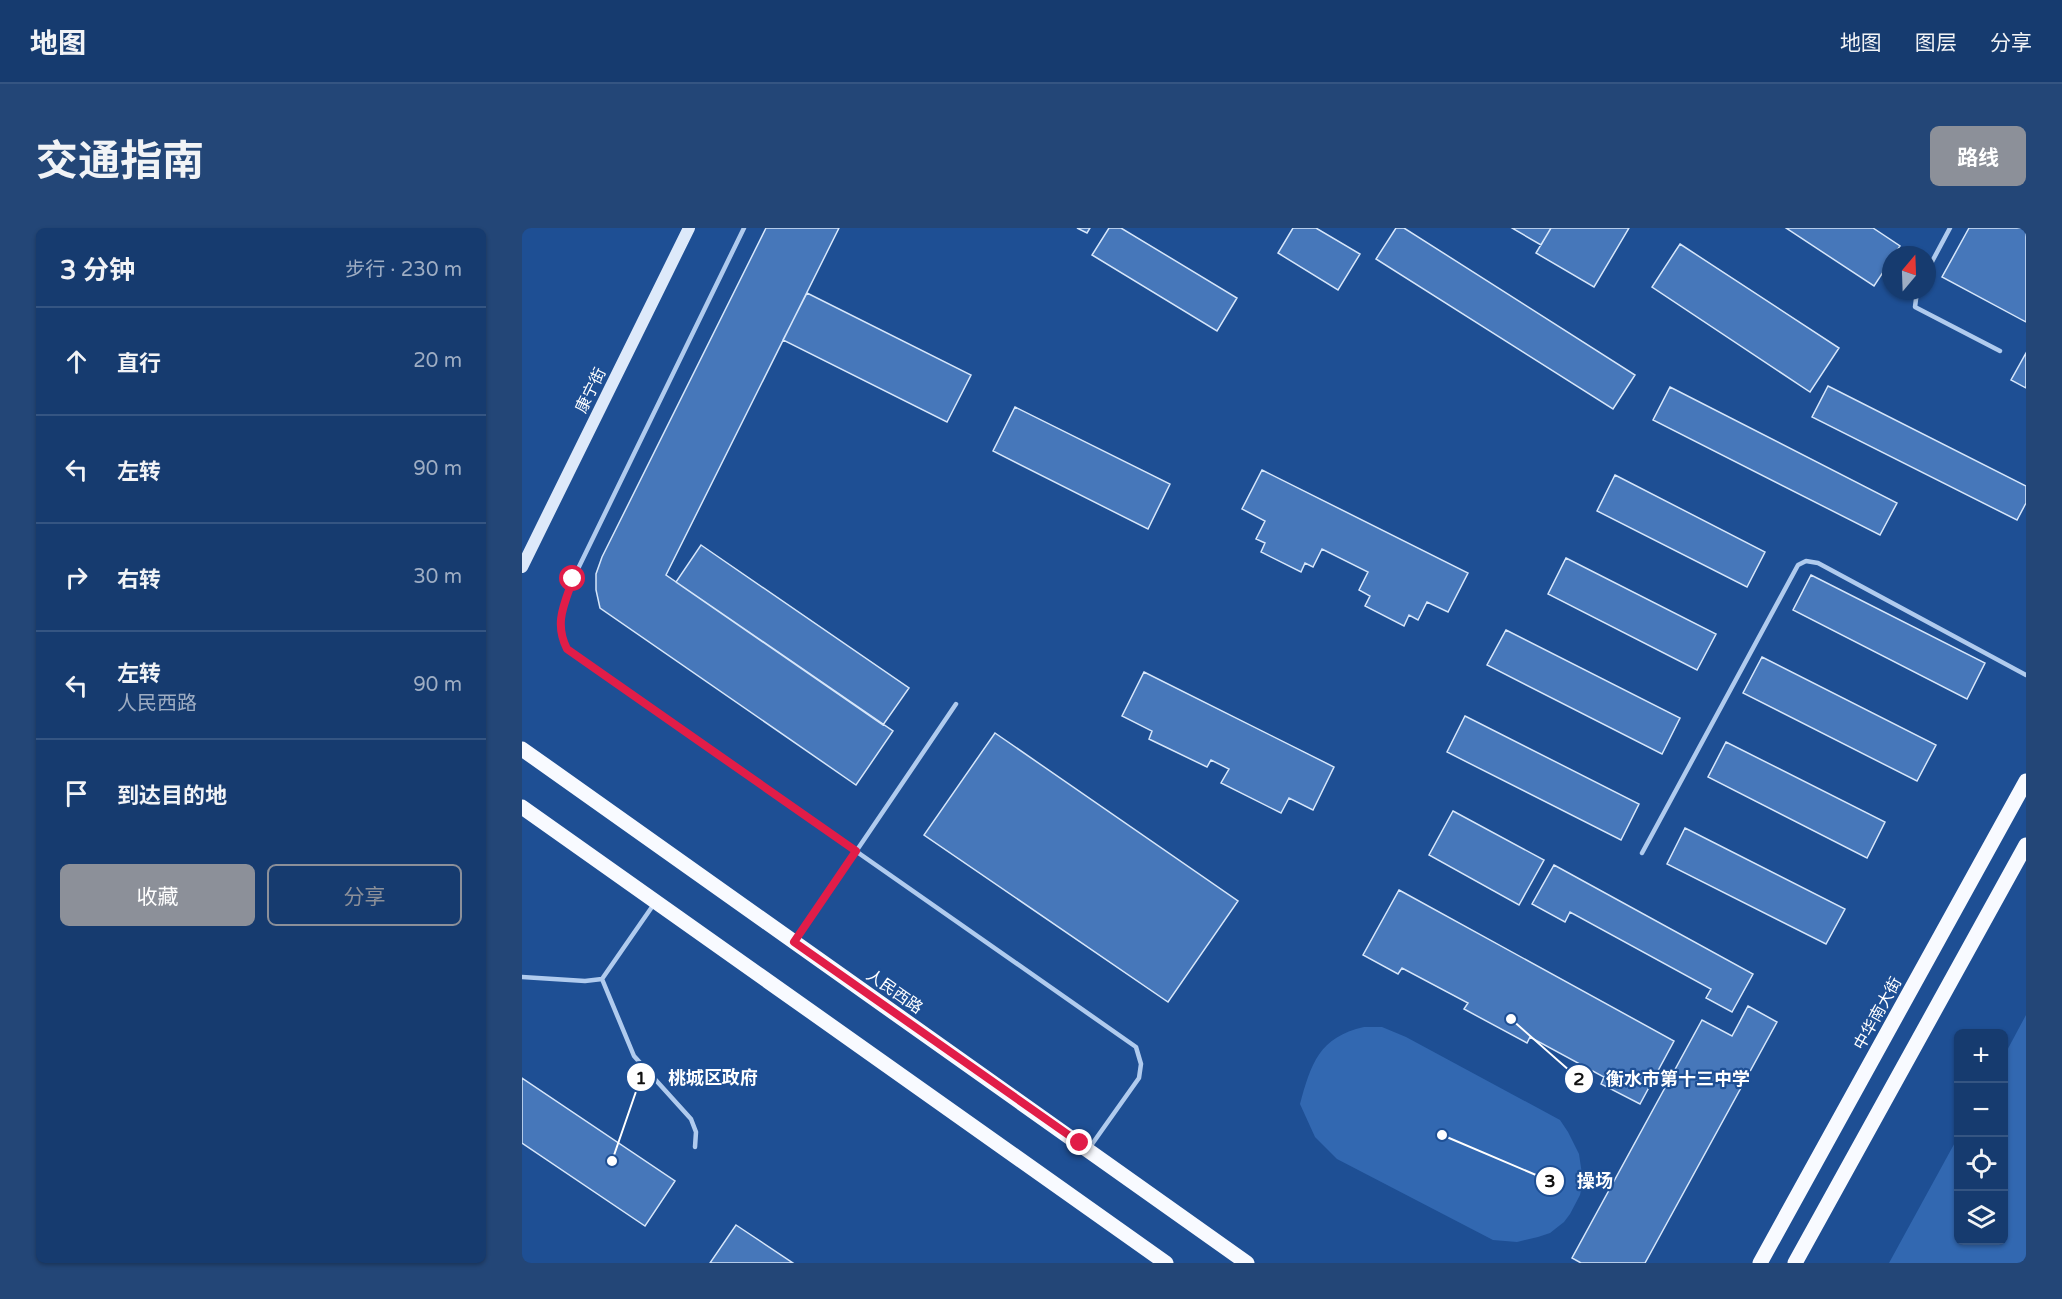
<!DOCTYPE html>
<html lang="zh">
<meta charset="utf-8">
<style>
body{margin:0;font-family:"Varela Round","Noto Sans SC",sans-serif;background:#234677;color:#f1f3f6}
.controls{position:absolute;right:18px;bottom:18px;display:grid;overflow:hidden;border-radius:9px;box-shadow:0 2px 4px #0004}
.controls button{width:54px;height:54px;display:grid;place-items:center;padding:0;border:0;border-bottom:2px solid #355582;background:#163b6f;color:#f1f3f6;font:30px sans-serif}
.compass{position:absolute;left:1360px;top:18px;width:54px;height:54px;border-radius:50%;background:#163b6f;box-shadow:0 2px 4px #0004;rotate:19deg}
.stop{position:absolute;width:18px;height:18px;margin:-14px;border:4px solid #e11d48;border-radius:50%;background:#fff}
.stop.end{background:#e11d48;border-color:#fff;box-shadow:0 2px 6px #0008}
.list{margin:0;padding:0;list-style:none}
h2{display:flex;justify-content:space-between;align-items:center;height:78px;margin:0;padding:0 24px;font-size:26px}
h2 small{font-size:20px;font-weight:400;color:#9eadc3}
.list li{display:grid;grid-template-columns:39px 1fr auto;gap:18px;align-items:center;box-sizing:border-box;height:108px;padding:0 24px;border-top:2px solid #355582}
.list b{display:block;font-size:22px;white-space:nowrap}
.list p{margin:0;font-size:20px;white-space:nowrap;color:#9eadc3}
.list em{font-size:20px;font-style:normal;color:#9eadc3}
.actions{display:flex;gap:12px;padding:18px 24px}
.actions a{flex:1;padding:14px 0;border:2px solid #8c9099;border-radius:9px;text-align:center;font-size:21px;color:#8c9099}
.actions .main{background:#8c9099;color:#fff}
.icon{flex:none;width:33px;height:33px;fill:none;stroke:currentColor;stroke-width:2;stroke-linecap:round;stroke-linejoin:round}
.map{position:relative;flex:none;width:1504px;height:1035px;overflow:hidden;border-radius:9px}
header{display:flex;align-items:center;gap:36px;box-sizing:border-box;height:84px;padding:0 30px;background:#163b6f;border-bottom:2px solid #355582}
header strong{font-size:28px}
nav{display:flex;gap:33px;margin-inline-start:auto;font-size:21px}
.intro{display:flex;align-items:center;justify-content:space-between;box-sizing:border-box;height:144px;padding:0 36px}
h1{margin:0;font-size:42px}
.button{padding:15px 27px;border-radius:9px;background:#8c9099;color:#fff;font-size:21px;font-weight:700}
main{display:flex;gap:36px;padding:0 36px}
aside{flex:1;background:#163b6f;border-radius:9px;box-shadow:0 2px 4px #0004}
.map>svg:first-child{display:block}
.green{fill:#3268b1}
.building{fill:#4677ba;stroke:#d6e6fa;stroke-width:1.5}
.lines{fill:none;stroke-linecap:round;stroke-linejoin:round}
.lane{stroke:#b0cbee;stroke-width:4.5}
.secondary{stroke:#dde9fa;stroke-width:12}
.primary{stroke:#f8faff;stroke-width:15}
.route{stroke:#e11d48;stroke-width:8}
.labels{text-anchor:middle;stroke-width:4.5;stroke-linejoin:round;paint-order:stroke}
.street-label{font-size:16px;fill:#fff;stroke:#1e4f94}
.leader{fill:none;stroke:#fff;stroke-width:2}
.callout-dot{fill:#fff;stroke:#1e4f94;stroke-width:2}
.mark-label{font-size:18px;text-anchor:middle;font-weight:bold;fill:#111}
.callout-label{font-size:18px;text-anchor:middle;font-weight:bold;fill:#fff;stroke:#1e4f94;stroke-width:4.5;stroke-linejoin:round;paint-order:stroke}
</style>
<header>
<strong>地图</strong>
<nav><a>地图</a><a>图层</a><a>分享</a></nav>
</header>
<div class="intro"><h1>交通指南</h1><a class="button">路线</a></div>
<main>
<aside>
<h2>3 分钟<small>步行 · 230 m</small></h2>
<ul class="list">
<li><svg class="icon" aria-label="ahead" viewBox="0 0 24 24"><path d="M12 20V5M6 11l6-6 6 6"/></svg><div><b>直行</b></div><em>20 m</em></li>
<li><svg class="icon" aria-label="left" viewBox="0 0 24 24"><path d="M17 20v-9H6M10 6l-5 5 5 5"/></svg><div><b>左转</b></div><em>90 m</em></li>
<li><svg class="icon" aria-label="right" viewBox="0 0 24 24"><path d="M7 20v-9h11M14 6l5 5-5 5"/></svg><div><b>右转</b></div><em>30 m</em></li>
<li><svg class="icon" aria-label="left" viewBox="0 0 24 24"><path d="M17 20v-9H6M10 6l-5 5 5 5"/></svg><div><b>左转</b><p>人民西路</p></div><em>90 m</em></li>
<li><svg class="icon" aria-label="arrive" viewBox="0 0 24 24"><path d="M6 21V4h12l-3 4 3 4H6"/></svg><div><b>到达目的地</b></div></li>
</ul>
<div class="actions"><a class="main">收藏</a><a>分享</a></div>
</aside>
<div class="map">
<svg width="1504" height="1035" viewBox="0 0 1504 1035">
<rect width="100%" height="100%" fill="#1e4f94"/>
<path class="green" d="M1504 787V1035H1367L1436 909V1012H1482V828Z
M842 799H860L884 809 1038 892 1046 904 1057 926 1061 953 1058 967 1048 986 1042 994 1028 1005 1016 1009 995 1014 971 1012 815 931 793 909 778 876C789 836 797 809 842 799Z"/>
<path class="building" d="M244 0H317L144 347 371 503 334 557 78 380 74 362V346L80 329Z
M555 0H568L565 5Z
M587 0H599L715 70 695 103 570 27Z
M771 0H794L838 26 816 62 756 25Z
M874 0H882L1113 147 1091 181 854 31Z
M990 0H1029L1019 17Z
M1029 0H1107L1072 59 1014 25Z
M1264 0H1351L1378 18 1372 27H1369V32L1352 58Z
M1447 0H1504V94L1420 49Z
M1158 16 1317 120 1288 164 1130 59Z
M285 65 449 147 425 194 261 112Z
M1504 125V160L1489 152Z
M1306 158 1504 258V275L1495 292 1290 189Z
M1148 159 1375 275 1358 307 1131 192Z
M493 179 648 256 626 301 471 223Z
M740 242 946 345 926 384 905 374 896 392 887 387 882 398 843 378 848 368 837 362 846 344 800 321 791 339 783 335 779 344 739 324 743 315 734 311 743 293 720 281Z
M1093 247 1243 324 1225 359 1075 283Z
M179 317 387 460 361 497 154 354Z
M1044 330 1194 406 1175 442 1026 366Z
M1289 347 1463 435 1445 471 1271 382Z
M984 402 1158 490 1140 526 965 437Z
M1240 429 1414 517 1395 553 1221 465Z
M622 444 812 539 791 582 767 570 759 585 699 555 707 541 689 532 685 539 627 511 630 503 600 488Z
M943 488 1117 576 1099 612 925 524Z
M473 505 716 673 646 774 402 607Z
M1204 514 1363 594 1345 630 1186 549Z
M931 583 1022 632 997 677 907 627Z
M1163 600 1323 681 1304 716 1145 636Z
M1032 637 1231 746 1210 784 1184 770 1189 761 1048 684 1043 694 1010 676Z
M877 662 1152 813 1118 876 1079 856 1082 849 1008 809 1005 815 942 781 946 775 880 740 876 746 841 727Z
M1226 778 1255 794 1123 1035H1059L1050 1030 1180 792 1210 808Z
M0 850 153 953 123 998 0 915Z
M214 997 271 1035H188Z"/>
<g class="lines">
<path class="lane" d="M222 0 51 351C42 376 32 396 45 421L614 819 619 836 617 850 568 919
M1405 43 1428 0
M1395 63 1393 79 1478 123
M1120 625 1276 337 1284 333 1296 335 1504 447
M274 712 434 476
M0 749 63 753 80 751 132 676
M80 751 112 828 169 891 174 904 173 919"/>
<path class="secondary" d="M0 339 167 0"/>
<path class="primary" d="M0 521 725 1035
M0 579 644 1035
M1238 1035 1504 553
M1273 1035 1504 617"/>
</g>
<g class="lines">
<path class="route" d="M51 351C42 377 32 395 45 421L334 623 272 714 558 915"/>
</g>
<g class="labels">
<g class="street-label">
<text transform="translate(68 162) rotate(-64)" y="6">康宁街</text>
<text transform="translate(373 763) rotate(35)" y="6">人民西路</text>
<text transform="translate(1355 785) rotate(-61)" y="6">中华南大街</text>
</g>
</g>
<path class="leader" d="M90 933L119 849M989 791L1057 851M920 907L1028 953"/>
<g class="callout-dot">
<circle cx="90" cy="933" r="6"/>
<circle cx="989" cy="791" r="6"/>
<circle cx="920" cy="907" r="6"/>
<circle cx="119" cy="849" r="15"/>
<circle cx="1057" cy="851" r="15"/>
<circle cx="1028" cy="953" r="15"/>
</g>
<g class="mark-label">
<text x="119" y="856">1</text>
<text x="1057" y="857">2</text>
<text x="1028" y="959">3</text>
</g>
<g class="callout-label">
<text x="191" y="856">桃城区政府</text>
<text x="1156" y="857">衡水市第十三中学</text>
<text x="1073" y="959">操场</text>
</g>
</svg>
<div class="controls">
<button>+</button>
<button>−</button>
<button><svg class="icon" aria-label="locate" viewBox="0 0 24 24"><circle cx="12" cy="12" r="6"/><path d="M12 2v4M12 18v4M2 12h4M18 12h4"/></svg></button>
<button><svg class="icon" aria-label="layers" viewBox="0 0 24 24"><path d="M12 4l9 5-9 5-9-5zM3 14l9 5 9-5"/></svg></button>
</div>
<svg class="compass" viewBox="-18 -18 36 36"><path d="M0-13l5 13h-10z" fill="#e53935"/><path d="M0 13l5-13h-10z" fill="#9eadc3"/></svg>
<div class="stop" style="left:51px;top:351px"></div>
<div class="stop end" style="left:558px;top:915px"></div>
</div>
</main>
